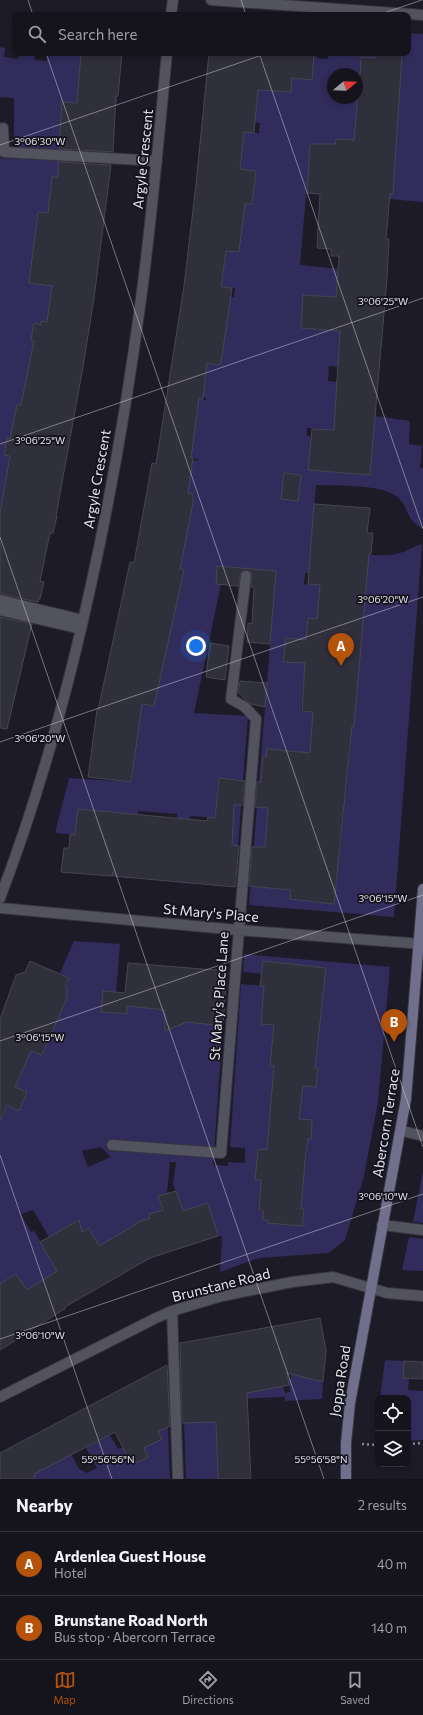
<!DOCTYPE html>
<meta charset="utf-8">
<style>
body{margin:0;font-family:Commissioner,sans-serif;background:#1e1d26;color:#f1f3f6}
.controls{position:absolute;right:12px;bottom:12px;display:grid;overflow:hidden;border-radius:8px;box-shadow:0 2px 6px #0003}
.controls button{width:36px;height:36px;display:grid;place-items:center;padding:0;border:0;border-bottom:1px solid #34333b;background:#15141d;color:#f1f3f6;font:20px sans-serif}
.compass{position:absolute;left:327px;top:68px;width:36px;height:36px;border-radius:50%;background:#15141d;box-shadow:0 2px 6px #0003;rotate:71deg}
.you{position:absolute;left:196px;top:646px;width:14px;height:14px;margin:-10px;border:3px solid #fff;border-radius:50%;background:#1a73e8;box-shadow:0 0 0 6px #1a73e833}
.badge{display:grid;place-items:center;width:26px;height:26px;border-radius:50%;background:#b45309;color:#fff;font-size:13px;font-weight:700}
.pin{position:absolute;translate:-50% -33px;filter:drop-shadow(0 1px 2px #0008)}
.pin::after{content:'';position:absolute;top:21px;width:14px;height:12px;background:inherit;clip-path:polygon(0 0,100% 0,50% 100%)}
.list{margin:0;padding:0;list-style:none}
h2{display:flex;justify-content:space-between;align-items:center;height:52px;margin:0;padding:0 16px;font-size:17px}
h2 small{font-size:13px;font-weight:400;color:#9d9ea4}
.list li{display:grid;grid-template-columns:26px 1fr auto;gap:12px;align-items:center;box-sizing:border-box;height:64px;padding:0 16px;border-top:1px solid #34333b}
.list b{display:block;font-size:15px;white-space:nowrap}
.list p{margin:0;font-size:13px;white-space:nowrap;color:#9d9ea4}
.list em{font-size:13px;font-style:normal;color:#9d9ea4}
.icon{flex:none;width:22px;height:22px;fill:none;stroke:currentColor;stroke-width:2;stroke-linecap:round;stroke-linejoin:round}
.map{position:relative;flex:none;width:423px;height:1479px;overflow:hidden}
.search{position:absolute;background:#15141d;box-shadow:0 2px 6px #0003;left:12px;right:12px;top:12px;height:44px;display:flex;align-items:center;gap:10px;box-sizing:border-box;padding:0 14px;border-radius:8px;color:#9d9ea4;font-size:15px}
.sheet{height:180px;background:#15141d}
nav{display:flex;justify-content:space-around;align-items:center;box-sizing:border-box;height:56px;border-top:1px solid #34333b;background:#15141d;font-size:11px;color:#9d9ea4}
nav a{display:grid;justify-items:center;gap:2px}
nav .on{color:#b45309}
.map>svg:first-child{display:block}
.green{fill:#322c5c;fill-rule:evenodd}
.building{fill:#302f3c;stroke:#464552}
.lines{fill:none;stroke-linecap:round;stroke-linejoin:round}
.lane-casing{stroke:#383740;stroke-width:12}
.street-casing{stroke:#383740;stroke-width:12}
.secondary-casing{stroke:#383740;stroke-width:12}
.path{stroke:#898993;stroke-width:2.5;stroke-dasharray:2 3;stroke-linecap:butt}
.lane{stroke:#535360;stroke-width:10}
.street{stroke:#535360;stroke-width:10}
.secondary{stroke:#71708c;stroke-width:10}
.ticks{fill:none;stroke:#e4e4ec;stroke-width:1;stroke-opacity:0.45}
.labels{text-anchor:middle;stroke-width:3.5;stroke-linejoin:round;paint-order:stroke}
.street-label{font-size:14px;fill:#e4e4ec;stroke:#13121d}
.ticks-label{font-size:10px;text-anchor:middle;fill:#e4e4ec;stroke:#13121d;stroke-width:3.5;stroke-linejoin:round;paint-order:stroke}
</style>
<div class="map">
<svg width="423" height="1479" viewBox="0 0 423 1479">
<rect width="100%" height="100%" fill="#1c1b27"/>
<path class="green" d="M408 33 423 34V202L377 198 319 184 307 183 300 265 339 269 336 297 303 295 301 328 340 331V343L381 346 380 356 343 367 329 366 328 381 337 382 342 392 377 395 376 407 334 430 307 428V436L312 437 330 472 370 475 375 416 410 421 409 444 422 446 420 468H423V529C403 518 410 506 396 496 379 484 337 486 316 485L310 555 334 557V551C353 552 379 558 396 554 406 552 413 546 422 544L394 917 249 905 276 571 217 567 221 584 194 713 248 716 243 780 219 778 216 803 242 794 238 846 228 845 232 836 233 819 190 816 185 883 176 882 179 840 176 827 177 814 138 811 137 824 131 837 128 878 119 877 123 839 55 833 69 778 132 782 133 769 121 768 122 762 134 764 135 752 133 702 154 706 158 682 150 621 172 625 184 570 169 568 174 537 186 540 194 494 183 492 187 469 155 464 157 457 192 462 193 460 197 461 198 459 190 458 199 399 206 400V398L203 397 206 363 220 365 229 309 204 305 206 294 234 297 235 288 224 287 221 289 226 248 228 251 239 252 240 244 229 242 243 215 193 209 194 206 233 202 252 204 256 171 240 169 244 132 259 133 260 123 203 117 204 106 256 111 257 103 243 102 286 56 283 92H290L292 78 312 80 314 53H317V58L328 59V53H376L375 58 361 57 360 75 333 74V98L358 97 355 146 343 140 336 139 335 144H310L309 151 320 152 352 191 393 194 402 55 378 53H408ZM284 473 301 475 298 501 282 499ZM305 573 347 576 366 586 362 629 316 712 301 711 303 689 318 690 305 663 283 661 284 649 290 650 291 639 307 640 308 618 317 619 320 585 304 584ZM312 735 351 739 346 791 340 790 266 757 267 749 310 753ZM300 806 344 811 334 904 290 899 291 890 261 887 296 843 266 840 268 812Z
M0 47 5 48 4 57 18 59 19 53H35L34 60 47 61 48 53H91L117 96 116 105 62 102 61 111 75 112 60 141 59 150 21 149 14 143V98L0 97Z
M0 158 70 161 68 179 53 177 51 186 63 215 38 212 29 282 54 286 57 323 42 321 41 325 34 324 31 340 38 342 51 362 83 367 80 382 28 373 25 387 38 390 34 408 17 405 14 421 71 433 68 448 15 438V440L7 438 4 455 11 456 22 475 7 473 4 488 59 499 58 507 43 504 0 519Z
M74 941 120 944 116 992 101 1012 126 1014 128 1000 146 1002V1008L152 1009 215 1010 214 1025 223 1026 213 1165 228 1166V1162L245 1163V1148L230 1147 241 984 265 986 277 1012 262 1011 261 1023 274 1025 272 1039 277 1040 275 1057H271L270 1066H274L303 1086 318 1068H315V1063L325 968 263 961 262 974 243 972 244 954 390 967 378 1102 364 1176 345 1240 329 1253 259 1258 220 1272 222 1236H218L208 1204 182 1212 173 1184 176 1162H170L167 1194 158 1196 163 1212 149 1214 150 1218 138 1222 149 1259 141 1264 123 1232 99 1246 89 1228 82 1232 78 1220 69 1226 85 1254 55 1258 79 1299 65 1307 22 1293 23 1284 16 1274 0 1284V1118H2L7 1105 19 1110 27 1092 15 1087 31 1050 42 1055 50 1038 38 1033 45 1006 61 1013 67 998V984L69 978 60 973ZM165 1013H172L175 1027 168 1030 165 1022ZM270 1116 312 1120 308 1139 306 1161 288 1159 301 1209H304L302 1226 268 1223V1220H263V1211L259 1210 260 1191 272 1181 255 1180 267 1154ZM101 1147 111 1157 88 1167 82 1151ZM33 1210 56 1249 48 1254 34 1231 31 1232 21 1214Z
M423 1171V1223L413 1222Z
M409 1237 423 1239V1271L402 1270Z
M385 1360 404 1361 403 1378 409 1379 408 1390 423 1391V1440L408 1441V1398H380Z
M289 1364 317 1375 316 1380 323 1382 322 1399 285 1401V1397L183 1401 237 1391 283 1386 285 1393 290 1392 288 1379H291Z
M167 1409 170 1479H35L27 1438 31 1436 47 1467 71 1454 79 1469 87 1473 97 1468 86 1448 110 1435 118 1449 123 1447 132 1465 148 1457 134 1428 162 1439 158 1432Z
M212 1411 223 1428H216L218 1479H186L184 1423Z"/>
<path class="building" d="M81 53H122L118 96H116L113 152 59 149 62 102 77 103Z
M209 53H314L312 80 292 78 291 92 258 90 254 133 244 132 240 169 256 171 252 204H245L239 252 226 251 221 287 232 288 222 356 220 365 207 363 203 399H199L191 458H193L188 493 193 494V503L180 569 184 570 154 706 142 704 131 782 88 777 97 710H98L130 562 134 563 152 463 156 464 184 286 196 184Z
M376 53 402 55 393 194H390L386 239H389L387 278 370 475 308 470 312 429 334 430 340 331 301 328 303 295 336 297 339 256H331V249L317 248 320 194 307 193 310 144H335L336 139 354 140 357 107V75H360L361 57 375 58Z
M58 162 111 165 94 298 83 367 56 516H57L53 533H50L40 581 44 582 40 599H39L38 602 0 594V513L10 456 4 455 7 438 10 439 17 405H21L34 341 31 340 34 323 41 325V321L47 322 52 286 29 283 38 212 48 213 52 177H58Z
M284 473 301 475 298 501 281 499Z
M314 504 370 508 367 533H373L371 554H369L354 726H352L334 904 290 899 291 890 249 886 252 847H265L268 808 255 807 257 782H261L263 757H266L267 749 310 753 313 712 302 711 305 663 283 662 286 638 306 640 308 618 317 619 320 585 308 584Z
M217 566 276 571 270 644 247 642 248 623 252 624 254 587H251L252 573 246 570 241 572 238 586 216 584Z
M0 617 32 624 7 729 0 728Z
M210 643 229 646 225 680 206 677Z
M240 681 267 683 265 707 251 704 246 700 238 692Z
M219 778 245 781 243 805H234L232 845 239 846 235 887 113 876V872L112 876 61 872 64 848H69L70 834 75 835 78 809 207 821 208 817 215 818Z
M30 961 69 978 65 988H67V998L42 1055 31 1051 15 1087 27 1092 19 1111 7 1105 0 1121V1019L16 975 25 972Z
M263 961 326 968 315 1068H318L316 1087 303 1086 299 1119 312 1120 311 1139H308L305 1161 301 1209H304L302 1226 268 1223V1220H263V1210H259L261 1180H255L258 1149 267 1150 274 1066H270L274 1025 261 1024 264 986H260Z
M128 963 227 971 223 1026 187 1022 165 1031V1010L127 1006V1014L101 1012 103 991 125 993Z
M176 1191 183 1211 208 1203 218 1236 150 1258 65 1307 66 1308 0 1350V1284L16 1274 27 1290 57 1271 40 1242 79 1220 82 1232 89 1228 99 1246 138 1223V1222L150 1218 149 1214 163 1210 158 1196Z
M320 1318 326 1350 323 1382 287 1373 289 1385 247 1393 251 1479H218L216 1422 182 1423 180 1343Z
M404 1361 423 1362V1379L403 1378Z
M167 1365 170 1426 158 1432 162 1439 144 1448 148 1457 132 1465 115 1432 34 1474 35 1479H0V1453Z"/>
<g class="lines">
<g class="lane-casing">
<path id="lane" d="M3 128 4 152 157 161
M0 600 83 620
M0 610 81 629
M402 1131 423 1136
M112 1145 221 1153 256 719 245 707 231 699 246 576
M382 1225 423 1230
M172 1311 178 1479"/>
</g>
<g class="street-casing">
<path id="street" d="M211 0 423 15
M171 15 173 0
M0 898C30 820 54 739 74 658 103 540 125 420 141 299 152 217 159 135 167 53
M0 908 238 930 423 944
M0 1397 156 1318 172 1311 222 1296 292 1282 333 1277 387 1293 423 1296"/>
</g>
<g class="secondary-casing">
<path id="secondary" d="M346 1479V1443L350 1403 406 1099 423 889"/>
</g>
<path class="path" d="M362 1444 378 1445
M408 1444 423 1443"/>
<use href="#lane" class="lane"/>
<use href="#street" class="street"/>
<use href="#secondary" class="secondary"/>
</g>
<path class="ticks" d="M28 0 33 15M241 0 246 15M378 15 422 0M46 53 423 1147M259 53 423 529M0 145 268 53M0 444 423 298M0 537 324 1479M0 742 423 597M0 1041 423 895M0 1155 112 1479M0 1339 423 1194"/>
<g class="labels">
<g class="street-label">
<text transform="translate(143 159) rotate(-84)" y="5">Argyle Crescent</text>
<text transform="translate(97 479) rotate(-80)" y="5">Argyle Crescent</text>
<text transform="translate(211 913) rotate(5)" y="5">St Mary's Place</text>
<text transform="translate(219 996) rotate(-86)" y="5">St Mary's Place Lane</text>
<text transform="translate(386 1123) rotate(-81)" y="5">Abercorn Terrace</text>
<text transform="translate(221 1285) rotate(-14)" y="5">Brunstane Road</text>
<text transform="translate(340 1381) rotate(-81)" y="5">Joppa Road</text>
</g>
</g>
<g class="ticks-label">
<text x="40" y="145">3°06'30"W</text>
<text x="383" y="305">3°06'25"W</text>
<text x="40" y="444">3°06'25"W</text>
<text x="383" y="603">3°06'20"W</text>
<text x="40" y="742">3°06'20"W</text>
<text x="383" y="902">3°06'15"W</text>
<text x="40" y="1041">3°06'15"W</text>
<text x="383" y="1200">3°06'10"W</text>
<text x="40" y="1339">3°06'10"W</text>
<text x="108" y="1463">55°56'56"N</text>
<text x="321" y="1463">55°56'58"N</text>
</g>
</svg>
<div class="controls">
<button><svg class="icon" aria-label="locate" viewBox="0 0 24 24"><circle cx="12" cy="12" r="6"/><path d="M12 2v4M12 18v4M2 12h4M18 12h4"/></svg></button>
<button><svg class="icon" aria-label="layers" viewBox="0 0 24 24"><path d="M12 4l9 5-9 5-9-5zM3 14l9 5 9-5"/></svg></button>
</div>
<svg class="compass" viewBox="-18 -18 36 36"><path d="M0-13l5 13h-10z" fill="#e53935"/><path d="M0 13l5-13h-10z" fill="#9d9ea4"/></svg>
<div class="you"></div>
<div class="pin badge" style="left:341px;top:666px">A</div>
<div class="pin badge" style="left:394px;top:1042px">B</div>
<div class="search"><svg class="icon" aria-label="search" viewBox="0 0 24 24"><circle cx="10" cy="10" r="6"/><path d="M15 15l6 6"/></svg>Search here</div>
</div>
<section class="sheet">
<h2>Nearby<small>2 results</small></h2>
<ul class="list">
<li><span class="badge">A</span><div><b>Ardenlea Guest House</b><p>Hotel</p></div><em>40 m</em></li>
<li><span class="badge">B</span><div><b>Brunstane Road North</b><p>Bus stop · Abercorn Terrace</p></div><em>140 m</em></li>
</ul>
</section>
<nav>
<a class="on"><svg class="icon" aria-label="map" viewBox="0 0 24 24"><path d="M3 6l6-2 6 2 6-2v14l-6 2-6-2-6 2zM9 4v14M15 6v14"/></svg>Map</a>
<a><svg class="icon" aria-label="directions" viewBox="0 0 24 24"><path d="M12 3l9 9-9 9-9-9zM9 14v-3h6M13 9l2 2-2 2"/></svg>Directions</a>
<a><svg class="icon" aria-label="saved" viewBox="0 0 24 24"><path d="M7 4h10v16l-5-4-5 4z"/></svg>Saved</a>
</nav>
